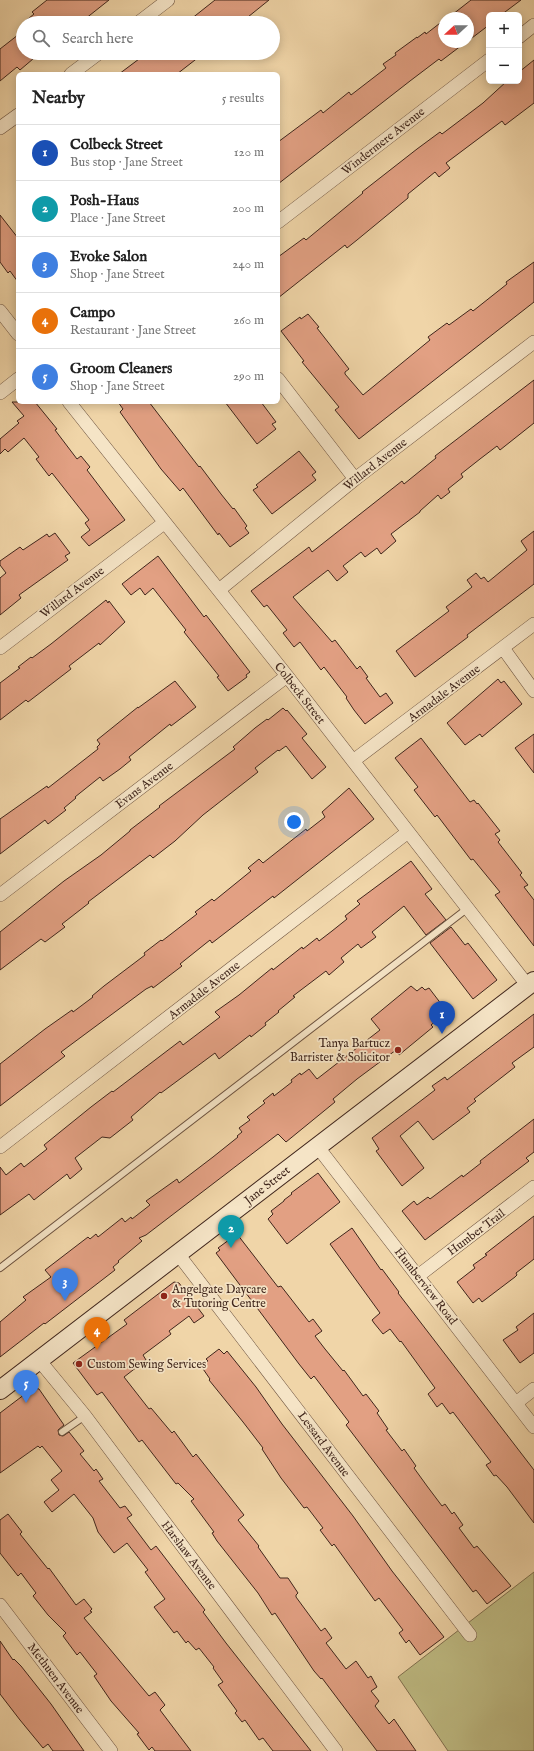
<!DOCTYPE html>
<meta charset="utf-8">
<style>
body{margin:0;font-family:"IM FELL English",serif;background:#f6f6f6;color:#222}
.controls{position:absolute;right:12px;top:12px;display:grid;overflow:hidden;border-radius:6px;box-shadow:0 2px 10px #0003}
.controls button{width:36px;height:36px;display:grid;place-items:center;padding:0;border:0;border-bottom:1px solid #e0e0e0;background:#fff;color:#222;font:20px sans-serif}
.compass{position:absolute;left:438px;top:12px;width:36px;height:36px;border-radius:50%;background:#fff;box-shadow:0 2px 10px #0003;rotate:249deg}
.you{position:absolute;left:294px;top:822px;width:14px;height:14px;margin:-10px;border:3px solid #fff;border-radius:50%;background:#1a73e8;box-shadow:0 0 0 6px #1a73e833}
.badge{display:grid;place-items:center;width:26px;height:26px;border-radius:50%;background:#ea580c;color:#fff;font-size:13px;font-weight:700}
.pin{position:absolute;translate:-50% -33px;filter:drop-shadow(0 1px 2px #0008)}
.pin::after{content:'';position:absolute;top:21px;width:14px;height:12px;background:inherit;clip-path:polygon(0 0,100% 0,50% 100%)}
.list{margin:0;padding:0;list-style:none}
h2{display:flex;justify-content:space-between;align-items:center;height:52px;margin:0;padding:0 16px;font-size:17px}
h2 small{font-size:13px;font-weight:400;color:#767676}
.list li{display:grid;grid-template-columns:26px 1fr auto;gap:12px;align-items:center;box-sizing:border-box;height:56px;padding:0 16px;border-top:1px solid #e0e0e0}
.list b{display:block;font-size:15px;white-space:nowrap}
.list p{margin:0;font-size:13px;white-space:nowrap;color:#767676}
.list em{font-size:13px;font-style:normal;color:#767676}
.icon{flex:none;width:22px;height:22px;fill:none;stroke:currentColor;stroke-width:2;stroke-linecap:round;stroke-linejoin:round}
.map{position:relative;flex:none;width:534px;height:1751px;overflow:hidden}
.search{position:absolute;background:#fff;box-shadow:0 2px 10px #0003;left:16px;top:16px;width:264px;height:44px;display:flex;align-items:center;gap:10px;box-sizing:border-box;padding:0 14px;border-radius:22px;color:#767676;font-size:15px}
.panel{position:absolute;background:#fff;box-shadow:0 2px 10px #0003;left:16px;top:72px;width:264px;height:332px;border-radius:6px}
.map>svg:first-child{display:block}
.green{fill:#bfbc84;stroke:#807150}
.building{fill:#e2a083;stroke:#40261c}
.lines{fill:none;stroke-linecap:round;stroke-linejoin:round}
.service-casing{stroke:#6c523f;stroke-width:8}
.minor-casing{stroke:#6c523f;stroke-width:14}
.secondary-casing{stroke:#40261c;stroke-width:20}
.service{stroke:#f5e4c6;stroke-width:6}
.minor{stroke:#f5e4c6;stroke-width:13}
.secondary{stroke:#f5e4c6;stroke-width:18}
.poi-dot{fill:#8f2418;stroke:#f5e4c6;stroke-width:1.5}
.labels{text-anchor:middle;stroke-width:3.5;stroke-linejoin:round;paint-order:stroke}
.street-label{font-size:12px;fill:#40261c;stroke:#f5e4c6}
.poi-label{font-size:12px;fill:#40261c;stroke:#f5e4c6;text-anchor:start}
</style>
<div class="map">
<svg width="534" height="1751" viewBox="0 0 534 1751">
<rect width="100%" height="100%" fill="#f0d5a8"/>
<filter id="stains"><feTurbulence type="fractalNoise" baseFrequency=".005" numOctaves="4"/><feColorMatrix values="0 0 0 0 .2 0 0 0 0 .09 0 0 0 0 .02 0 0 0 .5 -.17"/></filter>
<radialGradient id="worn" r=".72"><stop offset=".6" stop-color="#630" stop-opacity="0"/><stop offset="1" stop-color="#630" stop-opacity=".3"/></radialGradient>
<path class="green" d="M534 1572V1751H448L398 1677Z"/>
<path class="building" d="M47 0H109L80 23H23L34 14 32 12Z
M215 0H269L243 21 240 17 233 23H186Z
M471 0H521L501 15H489V25L468 41V18H448Z
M444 20V42H466L441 61 439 59 410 81 278 184V142L321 110 323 113 349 92 351 95 386 68 383 64 396 55 395 53 417 37V38L425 32 426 34Z
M23 31V53H40L20 70 17 67 0 81V49Z
M147 53H204L177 74H119Z
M534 60V103L505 125 502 121 446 163 450 168 439 177 435 172 408 194V198L357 240 347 248 345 245 278 298V257L304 238 306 240 363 193 362 192 417 149 440 132 442 134 483 103 507 81H519V72Z
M0 215 18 238V282L10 271 8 273 0 262Z
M534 262V302L359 439 335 410 339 407 302 362 304 361 281 331 300 317 301 319 308 314 319 327 317 328 349 369 345 372V374L363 395 430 340 428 337 447 323 449 325 471 309 473 311 502 288 507 284 506 282Z
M534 380V423L500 450 497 446 480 459 461 474 463 477 448 489 450 492 441 499 438 495 420 511V512L391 534 396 541 381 554 377 548 365 557 361 552 343 566 348 572 337 581 328 570 293 597 332 642 335 640 357 669 360 666 368 677 366 678 380 697 386 693 393 703 365 724 354 710 346 698 347 697 324 667 321 670 300 642 294 647 283 633 287 630 267 605 264 607 251 591 309 547 312 552 402 481 404 484 436 458 435 456Z
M12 402H35L57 429 55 430 77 459 81 456 90 467 87 470 125 520 89 546 81 537 90 530 85 523 89 520 52 473 49 476 36 459 39 457 24 438 8 452 5 449 0 454V439L19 423 17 421 24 416Z
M118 402H149L199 467 200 466 221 494 233 509 234 508 247 526 245 528 249 533 230 547 219 533 218 535 183 488 180 491 161 469 120 412 123 409Z
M225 402H261L276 422 272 424 276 429 257 444Z
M299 451 316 472 312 475 316 480 272 514 253 490 258 487 256 485Z
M534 531V584L467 635 468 637 415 677 396 651 449 611 446 607 472 587 467 580 476 573 481 579 484 577 488 582 527 550 521 541Z
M55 533 70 553 65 556 68 560 19 595 21 598 0 615V578L6 573 0 565V561L20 547 23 550 47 534 49 537Z
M158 556 204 617 206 615 250 672 246 675 247 677 228 691 217 677 219 676 184 632 186 630 153 588 145 595 140 588 131 595 122 584Z
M106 600 108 603 109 601 125 622 100 645 99 643 69 666 71 669 28 702 26 700 0 720V683L20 668 18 667 31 657 32 658 51 644Z
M498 679 501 683 504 681 522 704 482 737 480 734 465 745 447 723Z
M175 681 196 707 171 726 170 724 129 757 131 760 120 769 103 781 100 777 75 797 76 798 64 808 66 810 48 824 45 820 0 854V819L47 786 48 788 98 749 97 747 100 744 97 740 138 707V708Z
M283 708 286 711 287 710 307 734 302 738 326 767 312 779 286 746 279 751 278 750 255 768 258 772 203 815 175 841 153 858 150 855 88 902 89 903 62 924 65 927 45 942 41 939 0 970V932L64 881 101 855 130 831V830L160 807 159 806 235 749 233 747 255 728 267 719 268 720Z
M534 734V773L515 748Z
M421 738 470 802 474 800 477 804 478 803 500 831 495 834 500 840 498 842 522 873 520 875 528 885 524 887 534 900V946L495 895 500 892 473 859 471 860 437 815 435 817 414 790 418 787 395 758Z
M349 788 374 819 274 898 273 896 212 943 210 940 180 964 182 966 153 988 152 986 146 989 61 1052 65 1056 0 1106V1064L45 1029 72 1010 73 1012 93 997 92 996 104 986 145 955 144 953 161 940 162 941 197 914 195 912 212 899 214 901 251 871 248 868 259 859 263 863 306 829 307 831 325 817 322 812Z
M411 861 432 889 425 894 446 920 426 935 404 906 372 932 376 937 361 948 358 944 341 958 344 962 329 975 326 971 293 996 295 997 278 1011 279 1012 265 1023 266 1025 251 1037 250 1035 219 1059 215 1053 161 1093 160 1092 131 1117 133 1120 110 1138 102 1137 75 1158 82 1169 70 1179 67 1174 34 1200 29 1194 0 1215V1167L6 1175 21 1163 24 1167 47 1149 44 1145 91 1107 112 1091 113 1092 180 1041 183 1045 220 1017 215 1012 239 995 272 968 273 970 302 947 303 949 317 938 319 941 332 931 347 919 345 916 360 904 357 901Z
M451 927 465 945 468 943 497 980 473 999 430 943Z
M411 986 417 991 422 987 425 990 429 988 445 1009 437 1015 438 1017 436 1019 437 1020 431 1025 433 1027 399 1055 396 1050 357 1079 333 1099 335 1102 286 1142 278 1134 146 1235 139 1238 142 1241 118 1261 119 1262 113 1267 115 1270 45 1324 44 1323 0 1357V1322L26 1300 23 1297 51 1277 45 1270 88 1237 90 1239 96 1234 98 1237 122 1218 125 1222 131 1217 132 1219 150 1205 146 1201 177 1179 179 1183 213 1157 238 1137 237 1136 242 1132 239 1128 250 1120 247 1117 265 1103 263 1101 273 1093 274 1096 292 1082 291 1080 300 1073 301 1075 309 1069 317 1079 380 1030 371 1019Z
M534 1014V1047L512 1063 515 1067 474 1099 476 1101 467 1108 470 1112 433 1140 418 1121 400 1136 424 1168 402 1186 376 1151 379 1149 372 1138 435 1090 432 1086 445 1077 447 1080Z
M534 1119V1152L526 1158 529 1161 425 1240 402 1211 414 1201 417 1205 428 1197 430 1199 462 1175 463 1177 481 1163 480 1161Z
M318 1173 340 1202 287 1244 268 1219 273 1214 271 1211 284 1201V1200L292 1194 291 1193Z
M534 1216V1259L516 1273 517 1275 515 1277 482 1302 479 1298 473 1303 457 1282 475 1268 473 1265 487 1255 485 1254Z
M352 1228 381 1270 382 1269 399 1292 398 1293 534 1470V1523L507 1487 496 1475 494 1476 486 1465 491 1462 453 1412 450 1414 442 1403 437 1407 428 1394 435 1388 401 1341 400 1342 390 1329 383 1334 374 1323 372 1320 380 1313 330 1244Z
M237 1234 278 1287 281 1286 309 1322 313 1319 322 1331 315 1336 325 1349 343 1371 344 1370 363 1396 366 1394 379 1411 377 1413 388 1429 386 1430 402 1451 404 1449 416 1466 414 1468 427 1486 442 1506 445 1504 452 1514 454 1512 463 1525 459 1528 474 1548 477 1546 511 1586 487 1604 476 1590 473 1592 346 1425 349 1422 314 1376 311 1379 299 1364 216 1253 220 1250 218 1248Z
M174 1282 179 1283 204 1316 194 1323 189 1316 169 1331 171 1334 143 1355 146 1360 124 1377 149 1409 151 1408 172 1433 174 1431 193 1457 196 1454 244 1515 238 1520 259 1546 258 1547 280 1578H288L298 1593 296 1595V1597L321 1631 325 1628 332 1638 326 1643 346 1669 356 1661 368 1678 371 1676 377 1687 371 1691 379 1701 375 1706 389 1724 394 1719 416 1751H377L322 1678 321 1679 314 1671 275 1613 272 1615 258 1593 217 1541 212 1533 214 1532 191 1501 194 1499 178 1483 176 1484 142 1440 139 1442 102 1392 97 1395 73 1363 127 1324 124 1320Z
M534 1313V1353L520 1363 503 1340 518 1330 516 1327Z
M219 1349 224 1354 227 1351 256 1387 282 1424 353 1516 392 1571 444 1637 420 1655 409 1640 406 1643 399 1633 403 1630 379 1598 375 1601 334 1544 332 1546 320 1530 323 1528 307 1507 304 1508 281 1478 262 1449 263 1448 243 1422 209 1380 210 1379 201 1366 208 1361 206 1359Z
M33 1388 39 1389 64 1425 58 1430 59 1435 63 1436 69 1432 73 1437 84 1451 80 1454 94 1471 96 1469 103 1479 99 1481 120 1508 125 1506 132 1515 127 1518 151 1550 156 1546 205 1610 203 1612 226 1643 311 1751H273L263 1738 259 1740 245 1720 242 1722 235 1713 237 1711 218 1685 223 1682 213 1668 214 1667 199 1648 196 1650 188 1641 186 1643 177 1631 174 1633 154 1607 165 1599 145 1572 148 1570 127 1543 114 1553 98 1532 93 1518 74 1494 52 1512 44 1502 59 1490 51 1480 62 1471 42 1446 40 1448 38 1446 0 1473V1413Z
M8 1514 22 1532 20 1534 48 1569 49 1568 76 1605 84 1599 92 1609 90 1611 92 1612 84 1618 149 1696 155 1692 165 1705 160 1710 191 1751H155L152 1747 149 1750 137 1734 139 1733 111 1701 94 1676 97 1674 80 1652 77 1655 63 1636 66 1633 48 1615 33 1596 36 1593 21 1573 18 1576 0 1553V1520Z
M0 1641 13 1660 14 1659 21 1666 51 1704 84 1751H53L48 1744 43 1748 20 1720 0 1694Z"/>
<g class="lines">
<g class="service-casing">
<path id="service" d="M0 1268 468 908
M62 1432 85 1416"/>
</g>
<g class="minor-casing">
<path id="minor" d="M138 23 168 0
M519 37 534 25
M71 74 99 53
M0 128 18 115
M278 222 489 60
M0 311 18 334
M278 379 355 479
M0 393 18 379
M69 402 287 676 528 986
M219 590 355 479 534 342
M0 648 164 523
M503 648 534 691
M353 761 534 624
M0 895 287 676
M317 1146 534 1427
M0 1147 408 832
M178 1254 470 1635
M418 1276 534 1187
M39 1360 85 1416 336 1751
M516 1403 534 1389
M0 1605 111 1751"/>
</g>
<g class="secondary-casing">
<path id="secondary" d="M0 1390 534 981"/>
</g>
<use href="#service" class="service"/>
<use href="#minor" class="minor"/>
<use href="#secondary" class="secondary"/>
</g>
<g class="poi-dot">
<circle cx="398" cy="1050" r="4"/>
<circle cx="164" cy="1296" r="4"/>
<circle cx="79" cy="1364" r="4"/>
</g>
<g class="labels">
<g class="street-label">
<text transform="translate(383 141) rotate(-38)" y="4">Windermere Avenue</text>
<text transform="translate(375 464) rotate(-38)" y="4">Willard Avenue</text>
<text transform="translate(72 592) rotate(-37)" y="4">Willard Avenue</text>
<text transform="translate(300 693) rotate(52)" y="4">Colbeck Street</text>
<text transform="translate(444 693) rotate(-37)" y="4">Armadale Avenue</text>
<text transform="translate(144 785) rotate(-37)" y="4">Evans Avenue</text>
<text transform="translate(204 990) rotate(-38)" y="4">Armadale Avenue</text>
<text transform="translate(267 1185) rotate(-38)" y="4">Jane Street</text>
<text transform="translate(476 1232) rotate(-37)" y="4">Humber Trail</text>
<text transform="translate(426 1286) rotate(52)" y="4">Humberview Road</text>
<text transform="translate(324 1444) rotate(53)" y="4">Lessard Avenue</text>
<text transform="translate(189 1555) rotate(53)" y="4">Harshaw Avenue</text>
<text transform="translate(56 1678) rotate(53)" y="4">Methuen Avenue</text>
</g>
<g class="poi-label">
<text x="390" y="1047" text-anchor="end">Tanya Bartucz<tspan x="390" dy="14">Barrister &amp; Solicitor</tspan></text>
<text x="172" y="1293">Angelgate Daycare<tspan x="172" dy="14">&amp; Tutoring Centre</tspan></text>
<text x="87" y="1368">Custom Sewing Services</text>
</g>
</g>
<rect width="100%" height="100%" filter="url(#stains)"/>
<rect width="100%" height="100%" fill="url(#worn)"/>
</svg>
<div class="controls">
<button>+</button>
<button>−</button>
</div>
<svg class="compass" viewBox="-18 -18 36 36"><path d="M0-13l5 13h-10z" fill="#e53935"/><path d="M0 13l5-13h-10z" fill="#767676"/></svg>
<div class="you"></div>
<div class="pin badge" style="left:442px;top:1034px;background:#1a4fb4">1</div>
<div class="pin badge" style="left:231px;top:1248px;background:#0f9aa8">2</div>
<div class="pin badge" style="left:65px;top:1301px;background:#3f7fe0">3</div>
<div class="pin badge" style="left:97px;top:1350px;background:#e8710a">4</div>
<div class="pin badge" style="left:26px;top:1403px;background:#3f7fe0">5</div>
<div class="search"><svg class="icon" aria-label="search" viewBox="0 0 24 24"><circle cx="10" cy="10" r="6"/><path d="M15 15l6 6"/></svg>Search here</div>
<section class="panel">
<h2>Nearby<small>5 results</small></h2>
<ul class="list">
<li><span class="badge" style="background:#1a4fb4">1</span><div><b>Colbeck Street</b><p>Bus stop · Jane Street</p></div><em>120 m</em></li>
<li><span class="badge" style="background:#0f9aa8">2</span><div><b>Posh-Haus</b><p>Place · Jane Street</p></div><em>200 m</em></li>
<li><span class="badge" style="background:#3f7fe0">3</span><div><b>Evoke Salon</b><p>Shop · Jane Street</p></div><em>240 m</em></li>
<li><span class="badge" style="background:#e8710a">4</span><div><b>Campo</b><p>Restaurant · Jane Street</p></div><em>260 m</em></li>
<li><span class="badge" style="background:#3f7fe0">5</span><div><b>Groom Cleaners</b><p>Shop · Jane Street</p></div><em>290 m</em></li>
</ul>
</section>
</div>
